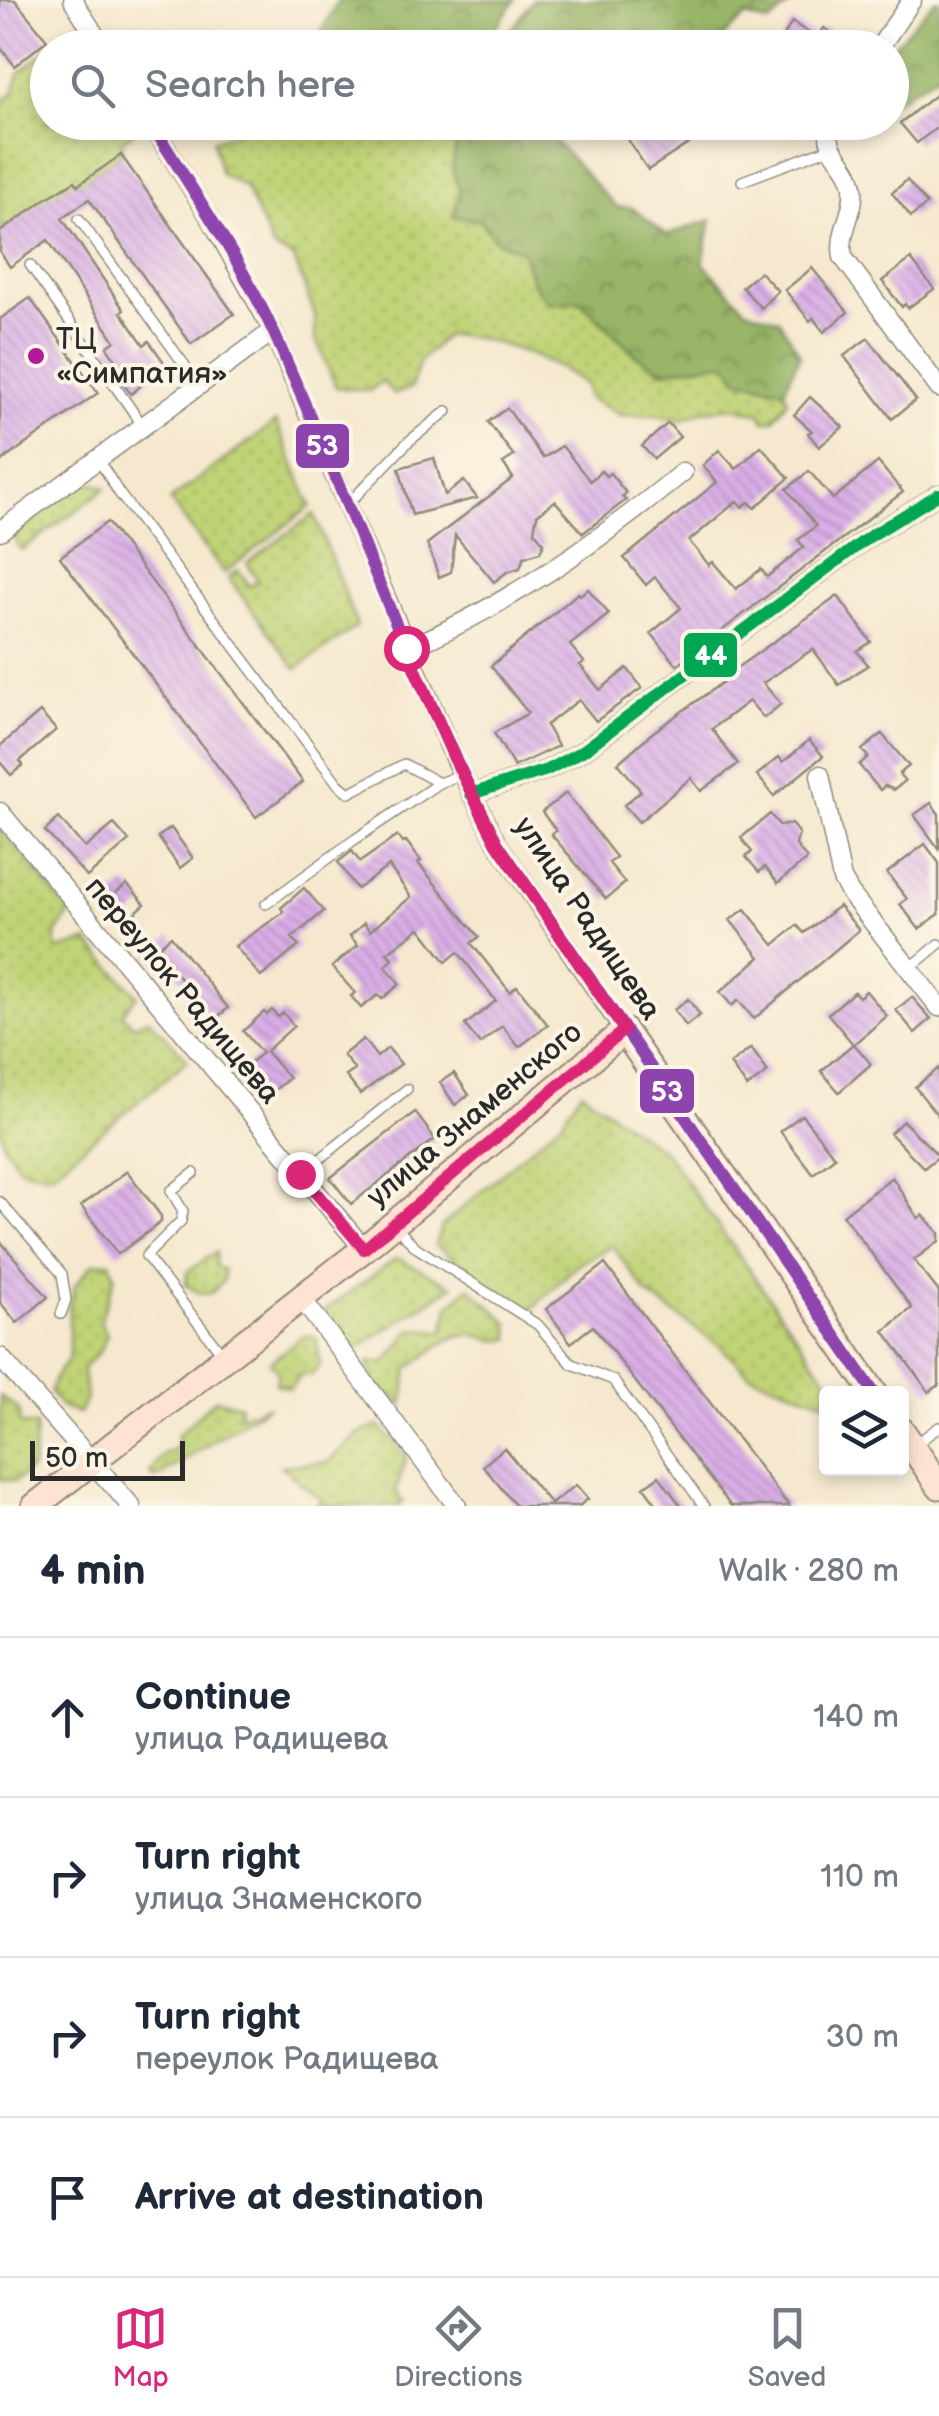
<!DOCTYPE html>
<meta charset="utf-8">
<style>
body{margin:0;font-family:"Balsamiq Sans",sans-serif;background:#f6f6f7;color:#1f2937}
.controls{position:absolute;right:30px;bottom:30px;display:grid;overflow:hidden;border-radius:10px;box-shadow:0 5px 15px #0003}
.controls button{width:90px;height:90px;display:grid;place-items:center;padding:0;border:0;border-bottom:2px solid #e0e1e3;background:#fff;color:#1f2937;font:50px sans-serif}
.scale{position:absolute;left:30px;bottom:25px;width:155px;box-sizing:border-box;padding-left:10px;border:5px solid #2b2b2b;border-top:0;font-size:28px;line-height:35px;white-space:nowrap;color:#2b2b2b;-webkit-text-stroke:8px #fcf5e5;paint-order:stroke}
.stop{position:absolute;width:30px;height:30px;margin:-22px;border:8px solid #db2777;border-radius:50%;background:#fff}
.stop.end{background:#db2777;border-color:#fff;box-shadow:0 2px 10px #0008}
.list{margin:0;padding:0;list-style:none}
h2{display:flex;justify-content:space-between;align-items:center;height:130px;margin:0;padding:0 40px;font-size:42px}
h2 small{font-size:32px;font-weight:400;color:#747a83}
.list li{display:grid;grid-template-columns:65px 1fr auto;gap:30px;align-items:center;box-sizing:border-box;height:160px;padding:0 40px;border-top:2px solid #e0e1e3}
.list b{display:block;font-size:38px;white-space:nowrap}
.list p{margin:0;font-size:32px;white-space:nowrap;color:#747a83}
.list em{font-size:32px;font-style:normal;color:#747a83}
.icon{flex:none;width:55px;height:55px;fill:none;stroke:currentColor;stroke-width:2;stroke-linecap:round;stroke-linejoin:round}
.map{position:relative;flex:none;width:939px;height:1506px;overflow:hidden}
.search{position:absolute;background:#fff;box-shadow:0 5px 15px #0003;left:30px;right:30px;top:30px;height:110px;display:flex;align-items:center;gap:25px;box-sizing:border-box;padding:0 35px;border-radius:55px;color:#747a83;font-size:38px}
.sheet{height:770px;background:#fff}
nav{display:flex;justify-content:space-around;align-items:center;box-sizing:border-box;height:140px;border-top:2px solid #e0e1e3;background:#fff;font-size:28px;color:#747a83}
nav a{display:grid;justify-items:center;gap:5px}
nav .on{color:#db2777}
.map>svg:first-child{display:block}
.green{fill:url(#green-dots);stroke:#767f50;stroke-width:2.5}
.forest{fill:url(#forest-crowns);stroke:#627049;stroke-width:2.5}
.building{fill:url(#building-back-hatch)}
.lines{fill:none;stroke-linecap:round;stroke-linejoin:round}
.service-casing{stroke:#908a7c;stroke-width:12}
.minor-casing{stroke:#908a7c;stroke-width:21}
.secondary-casing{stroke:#908a7c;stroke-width:29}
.service{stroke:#fff;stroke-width:9}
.minor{stroke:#fff;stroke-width:18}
.secondary{stroke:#fee3d2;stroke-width:25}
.bus-1-casing{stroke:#fcf5e5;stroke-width:20}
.bus-2-casing{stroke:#fcf5e5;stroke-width:20}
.bus-1{stroke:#8e44ad;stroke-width:12}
.bus-2{stroke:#00a651;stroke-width:12}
.route{stroke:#db2777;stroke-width:12}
.poi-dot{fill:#b5179e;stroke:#fcf5e5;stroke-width:4}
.labels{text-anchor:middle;stroke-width:8;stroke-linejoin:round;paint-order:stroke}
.poi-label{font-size:30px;fill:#2b2b2b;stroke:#fcf5e5;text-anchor:start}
.street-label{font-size:30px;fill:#2b2b2b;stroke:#fcf5e5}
.line-badge{stroke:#fcf5e5;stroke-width:4}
.badge-label{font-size:28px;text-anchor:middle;font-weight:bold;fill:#fff}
</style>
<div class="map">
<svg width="939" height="1506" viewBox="0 0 939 1506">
<defs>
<pattern id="green-dots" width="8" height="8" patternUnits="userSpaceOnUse" patternTransform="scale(2.5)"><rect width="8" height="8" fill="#c0d376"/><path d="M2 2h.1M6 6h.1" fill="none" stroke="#a5b566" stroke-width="1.8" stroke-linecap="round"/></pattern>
<pattern id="forest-crowns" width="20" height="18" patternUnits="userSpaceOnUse" patternTransform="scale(2.5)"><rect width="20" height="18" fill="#98b567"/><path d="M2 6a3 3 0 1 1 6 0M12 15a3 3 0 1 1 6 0" fill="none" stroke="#7c9355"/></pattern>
<pattern id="building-back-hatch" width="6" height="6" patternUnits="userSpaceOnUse" patternTransform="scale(2.5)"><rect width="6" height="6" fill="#daafe8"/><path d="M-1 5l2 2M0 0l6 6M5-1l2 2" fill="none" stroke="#b18fbc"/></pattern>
</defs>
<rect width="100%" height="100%" fill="#fcf5e5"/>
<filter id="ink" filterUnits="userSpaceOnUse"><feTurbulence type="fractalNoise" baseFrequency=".01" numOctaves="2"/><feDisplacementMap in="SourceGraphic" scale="20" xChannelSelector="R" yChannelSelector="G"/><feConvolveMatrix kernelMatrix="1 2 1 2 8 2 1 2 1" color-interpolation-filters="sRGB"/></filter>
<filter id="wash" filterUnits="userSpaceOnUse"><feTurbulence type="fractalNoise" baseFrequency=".0048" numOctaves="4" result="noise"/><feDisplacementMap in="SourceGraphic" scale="40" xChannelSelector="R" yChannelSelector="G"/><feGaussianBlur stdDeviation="2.25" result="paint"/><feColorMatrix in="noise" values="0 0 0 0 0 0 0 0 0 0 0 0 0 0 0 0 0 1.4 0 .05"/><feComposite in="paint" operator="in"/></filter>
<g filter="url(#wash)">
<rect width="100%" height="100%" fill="#f5e8ce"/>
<path class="green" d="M47 50 48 122 126 123 133 133 123 139 121 155 79 185 75 182 0 232V103L14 92 19 73Z
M257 123H499L495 137 452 167 460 193 497 242 522 250 533 283 580 301 636 355 662 370 726 362 738 379 784 390 788 400 774 419 764 421 761 414 735 407 705 410 681 420 657 415H620L588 398 586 385C553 359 487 335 446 335L420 361 411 388 394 394 382 381 370 391 336 387 315 337V315L294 258 273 248 245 187 221 174 213 141Z
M276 422 311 506 224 573 170 500Z
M85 480 106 488 22 550 16 543V533Z
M314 514 357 626 296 669 228 577 238 570 250 586 258 581 247 563Z
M0 827 70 913 56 934V949H64L87 941 137 995 122 1014 133 1025 149 1019 188 1060 51 1174 21 1169 5 1147 0 1127Z
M581 1091 666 1153 837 1393 826 1394V1402L750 1375 720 1346 646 1293 613 1246 578 1264 528 1313 435 1245 442 1226 562 1121Z
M216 1252 215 1266 224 1270 223 1281 211 1293 201 1294 186 1285 187 1272Z
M397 1258 453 1286 348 1354 321 1313Z
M110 1262 115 1276 100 1321 107 1335 99 1352 83 1368 86 1399 79 1413 62 1408 50 1392 56 1375 69 1358V1308L75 1285 93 1264Z
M469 1287 509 1323 510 1339C485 1343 488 1336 471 1334 449 1333 425 1357 408 1369L403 1405 376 1385 368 1362 385 1363 412 1329 444 1331 449 1306Z
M304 1335 317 1338 320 1365 312 1375 302 1374 289 1389 276 1384 278 1372 270 1362Z
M0 1396 19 1410 20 1424 36 1426 32 1468 16 1481 0 1479Z
M215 1399 240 1405 239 1416 268 1406 155 1479 150 1474C157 1461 162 1452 177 1448V1436Z
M379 1426 407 1456 396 1491 403 1502 398 1506H317L322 1501 281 1466 328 1462 359 1433Z"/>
<path class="forest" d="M338 0H515L482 47H335L321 33Z
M533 0H795L769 23 746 16 719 40 701 47H499Z
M935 0H939V73L892 102V48Z
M499 123H550L554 140 616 207 632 208 667 235 711 220 703 263 746 309 779 320 800 354 784 390 738 379 726 362 662 371 636 355 581 301 549 304 533 283 522 250 497 242 481 221 453 217 460 193 452 167 457 138 495 137Z"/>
<g id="blocks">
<path class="building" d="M0 0H15L47 40 15 66 0 47Z
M792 22 817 38 824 28 855 48H776Z
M939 92V126L917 143 900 123Z
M656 122H722L648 170 628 140Z
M121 155 234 314 191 344 89 199 62 218 124 310 121 312 144 345 149 341 166 365 131 394 117 375 123 370 107 347 115 341 48 240 10 267 0 252V232L47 198 75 181 78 185Z
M907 180 927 204 911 217 892 193Z
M911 259 934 289 908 308 905 304 902 307 882 281Z
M812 268 848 312 824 332 813 318 810 321 785 290Z
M760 272 778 291 761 308 742 287Z
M30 298 98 393 0 462V319Z
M868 338 916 400 892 419 844 356Z
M810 397 843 427 819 447 808 433 812 431 794 415Z
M507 408 543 458 562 446 590 481 601 471 606 476 610 473 626 493 622 497 626 500 583 533 555 501 537 515 534 531 544 543 540 552 524 557 520 568 507 572 494 582 455 535 451 572 439 577 427 544 513 478 503 463 514 456 488 422Z
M668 423 680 437 654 459 642 446Z
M761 446 789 478 755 508 749 502 742 507 737 501 689 541 709 565 713 562 736 589 761 569 767 577 804 547 798 540 816 526 787 489 809 471 833 499 878 462 903 492 677 665 651 633 681 608 655 577 646 585 624 558 717 482 703 465 719 450 736 469Z
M434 458 445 495 464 481 477 498 412 515 399 468Z
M107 522 303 782 256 817 60 557Z
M588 589 609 614 570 645 584 662 580 665 600 690 627 668 642 688 596 721 579 700 546 725 558 746 514 767 494 733 528 713 491 666 578 593 580 595Z
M838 596 871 642 857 651 868 665 839 685 813 649 763 683 781 704 764 718 749 701 712 729 738 764 701 791 691 778 639 822 624 805 641 791 618 763 652 733 730 677 728 674Z
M40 712 56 730 20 761 23 765 11 775 0 762V746Z
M882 734 909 766 899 774 905 781 894 790 885 786 880 790 859 765 868 757 862 750Z
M809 740 823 756 774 796 757 775 779 757 783 762Z
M566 793 616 857 609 863 625 883 606 899 551 834 556 831 542 812Z
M931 803 939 814V849L914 815Z
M770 814 780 826 791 824 799 833 796 845 807 859 778 883 765 867 759 872 746 857 752 852 741 838Z
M59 818 85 848 114 824 129 841 87 877 45 831Z
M171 828 193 858 180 868 158 837Z
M397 836 403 843 406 841 421 861 418 863 479 937 471 943 510 992 517 986 548 1025 519 1047 502 1026 480 1044 465 1025 496 1001 458 952 446 962 420 928 387 953 393 959 385 966 400 984 382 999 378 995 361 1008 351 996 355 993 332 967 358 945 350 936 364 923 370 931 411 897 389 866 357 889 338 862 352 851 360 862Z
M925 844 939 863V914L919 929 900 904 907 899 887 873Z
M127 884 145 904 125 922 106 901Z
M304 888 324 911 292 938 299 946 261 977 235 946 284 912 281 908Z
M839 906 859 930 754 1019 738 1000 732 1006 720 992 760 957 730 920 745 909 774 945 797 925 804 933Z
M171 936 228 1008 206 1027 187 1005 197 997 171 968 165 974 149 955Z
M866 991 887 1016 854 1044 871 1064 839 1092 821 1071 853 1044 828 1014 854 992 859 997Z
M912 997 931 1019 915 1033 896 1010Z
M688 999 700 1015 686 1026 674 1010Z
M272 1010 278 1017 283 1013 294 1026 266 1051 289 1078 265 1098 242 1069 262 1053 243 1031 264 1012 267 1015Z
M363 1039 377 1057 388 1048 401 1064 360 1094 346 1076 355 1070 343 1055Z
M751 1048 768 1072 747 1087 730 1064Z
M939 1068V1117L915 1087Z
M454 1073 469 1095 455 1105 440 1082Z
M415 1112 435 1139 351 1204 330 1178Z
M802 1115 835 1157 813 1174 780 1131Z
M903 1121 939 1156 924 1168 890 1133Z
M127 1171 161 1216V1222L118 1254 81 1206Z
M892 1177 918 1218 923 1215 939 1233V1241L914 1260 939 1292V1385L929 1392 884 1331 912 1308 843 1215Z
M0 1241 48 1297 17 1323 0 1302Z
M605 1264 644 1316 789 1506H731L593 1326 571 1343 546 1309Z
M504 1448 551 1504 576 1485 588 1499 579 1506H516L483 1466Z
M659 1476 681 1506H658L644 1487Z"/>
</g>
</g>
<g filter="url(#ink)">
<use href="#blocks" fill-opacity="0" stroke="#908a7c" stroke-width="2.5"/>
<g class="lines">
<g class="service-casing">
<path id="service" d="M742 181 830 148
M79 219 199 385
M30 265 143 426
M98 459 119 493 338 784 349 793 404 764 439 783 462 774
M348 504 408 442 447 411
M266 904 354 840 439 783
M910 968 939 944
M194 1173 171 1191 183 1211 181 1221 146 1256 223 1355
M300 1175 407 1089
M0 1202 62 1274 66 1300 61 1314
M395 1227 417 1248 538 1325 572 1364 613 1380 704 1506
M913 1446 939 1427"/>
</g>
<g class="minor-casing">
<path id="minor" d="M73 0 103 48
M879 48 912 0
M150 122 212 221 273 331 455 760 497 843 624 1031
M830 122C823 155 849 159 853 187 856 211 838 232 843 257L939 388
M0 531 273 331
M407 649C509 604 597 543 683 472
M820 775 842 879 850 893 939 1007
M471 794 547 770 584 750 869 537 939 494
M0 812 364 1249
M302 1299 457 1506
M0 1357 131 1506"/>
</g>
<g class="secondary-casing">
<path id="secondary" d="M902 1431 939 1486
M35 1506 364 1249 624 1031 875 1394"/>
</g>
<use href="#service" class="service"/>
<use href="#minor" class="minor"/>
<use href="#secondary" class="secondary"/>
<g class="bus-1-casing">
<path id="bus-1" d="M150 122C193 191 240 259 274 333 350 502 411 678 497 843L875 1394"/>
</g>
<g class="bus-2-casing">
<path id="bus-2" d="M471 794 547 770 584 750 869 537 939 494"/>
</g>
<use href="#bus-1" class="bus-1"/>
<use href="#bus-2" class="bus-2"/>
</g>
</g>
<g class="lines" filter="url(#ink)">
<path class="route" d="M300 1174 364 1249 624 1030 497 843 454 758 406 648"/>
</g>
<circle class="poi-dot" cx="36" cy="356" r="10"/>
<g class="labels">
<g class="poi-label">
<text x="56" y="349">ТЦ<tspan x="56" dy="34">«Симпатия»</tspan></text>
</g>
<g class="street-label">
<text transform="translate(588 918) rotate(56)" y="10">улица Радищева</text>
<text transform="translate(183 990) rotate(50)" y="10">переулок Радищева</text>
<text transform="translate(474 1114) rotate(-40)" y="10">улица Знаменского</text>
</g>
</g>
<g class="line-badge">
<rect x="294" y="422" width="57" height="48" rx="10" fill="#8e44ad"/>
<rect x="682" y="631" width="57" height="48" rx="10" fill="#00a651"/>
<rect x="638" y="1067" width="58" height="48" rx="10" fill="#8e44ad"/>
</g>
<g class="badge-label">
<text x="322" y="455">53</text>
<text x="711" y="665">44</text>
<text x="667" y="1101">53</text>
</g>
</svg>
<div class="controls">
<button><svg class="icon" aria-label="layers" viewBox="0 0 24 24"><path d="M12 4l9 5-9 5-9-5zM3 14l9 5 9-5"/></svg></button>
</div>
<div class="scale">50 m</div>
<div class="stop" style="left:406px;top:648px"></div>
<div class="stop end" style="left:300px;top:1174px"></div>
<div class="search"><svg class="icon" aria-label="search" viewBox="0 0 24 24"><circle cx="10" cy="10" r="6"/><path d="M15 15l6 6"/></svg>Search here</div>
</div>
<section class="sheet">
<h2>4 min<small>Walk · 280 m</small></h2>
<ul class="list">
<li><svg class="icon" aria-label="ahead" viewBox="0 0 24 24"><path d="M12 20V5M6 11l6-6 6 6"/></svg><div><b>Continue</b><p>улица Радищева</p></div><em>140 m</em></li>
<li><svg class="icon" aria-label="right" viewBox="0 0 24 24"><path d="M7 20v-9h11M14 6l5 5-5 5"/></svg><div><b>Turn right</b><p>улица Знаменского</p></div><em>110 m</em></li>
<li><svg class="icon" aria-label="right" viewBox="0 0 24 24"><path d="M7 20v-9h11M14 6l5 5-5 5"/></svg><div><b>Turn right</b><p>переулок Радищева</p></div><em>30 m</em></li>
<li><svg class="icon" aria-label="arrive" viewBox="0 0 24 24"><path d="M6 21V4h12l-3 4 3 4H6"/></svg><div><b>Arrive at destination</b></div></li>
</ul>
</section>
<nav>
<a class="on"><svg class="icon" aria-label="map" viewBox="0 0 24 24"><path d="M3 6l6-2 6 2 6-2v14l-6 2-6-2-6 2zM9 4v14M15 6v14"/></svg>Map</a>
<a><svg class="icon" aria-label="directions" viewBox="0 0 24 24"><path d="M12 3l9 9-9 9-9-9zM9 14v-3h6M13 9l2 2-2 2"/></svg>Directions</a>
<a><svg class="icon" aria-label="saved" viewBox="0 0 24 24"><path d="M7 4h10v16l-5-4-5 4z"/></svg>Saved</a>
</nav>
